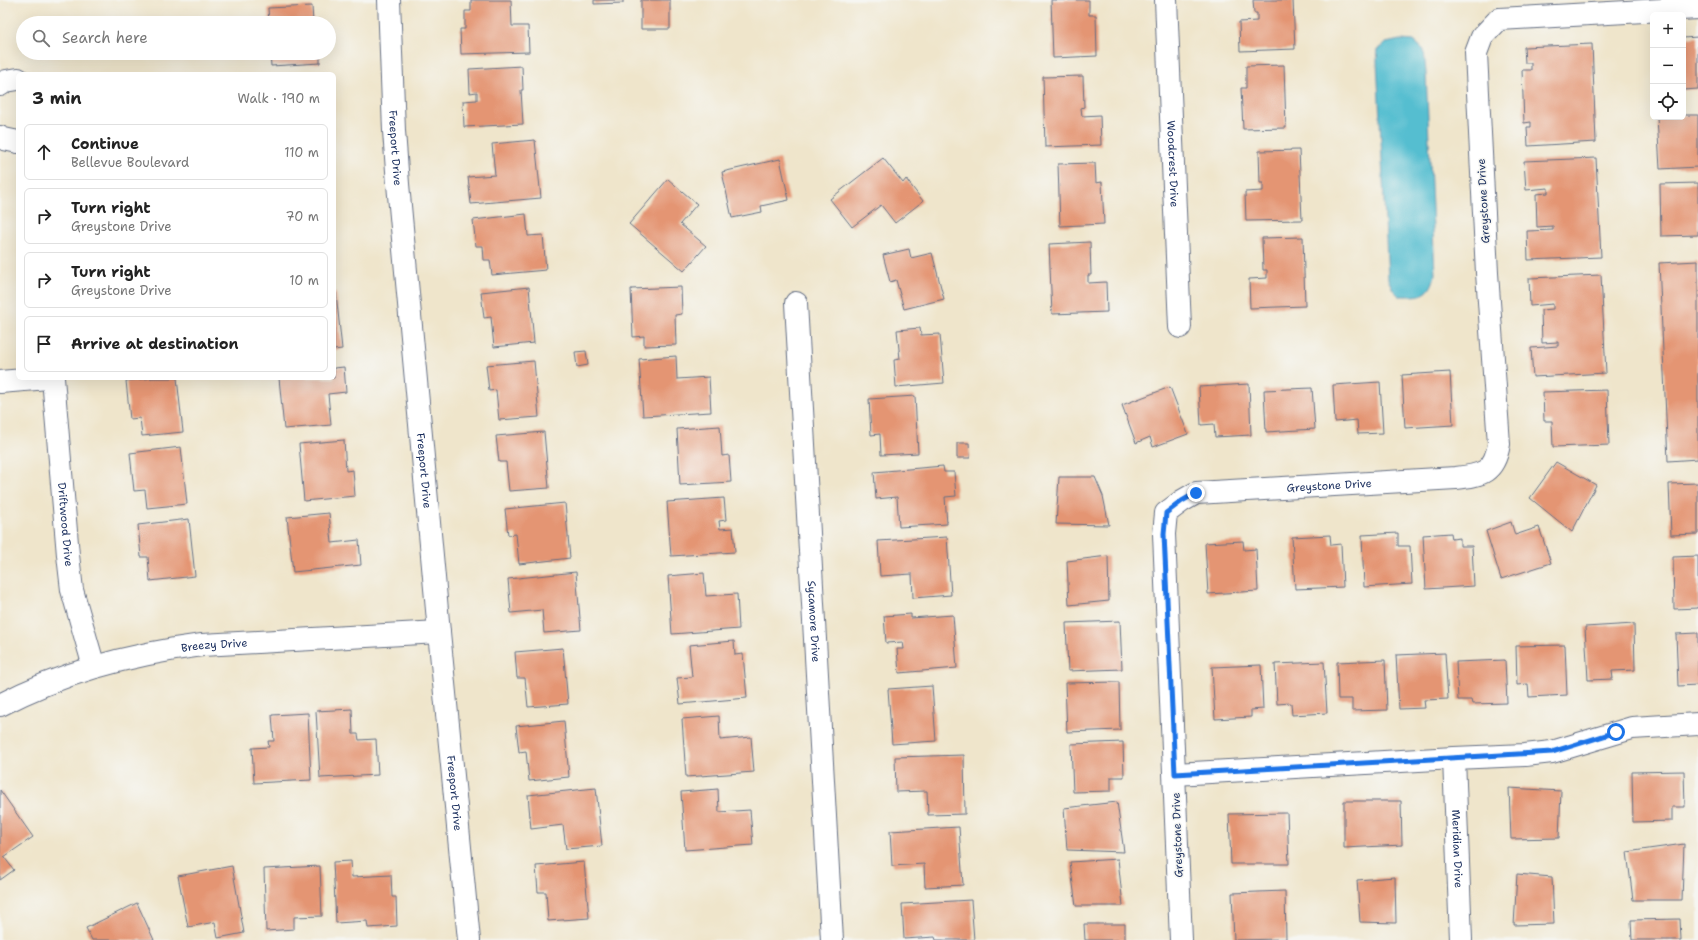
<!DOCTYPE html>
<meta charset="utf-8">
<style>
body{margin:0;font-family:"Shantell Sans",sans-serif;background:#f2f2f2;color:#222}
.controls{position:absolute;right:12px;top:12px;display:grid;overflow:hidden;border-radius:6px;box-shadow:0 4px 16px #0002}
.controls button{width:36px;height:36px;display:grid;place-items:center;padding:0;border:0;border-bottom:1px solid #e0e0e0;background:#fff;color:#222;font:20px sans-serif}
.stop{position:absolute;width:12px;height:12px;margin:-9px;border:3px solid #1a73e8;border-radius:50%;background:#fff}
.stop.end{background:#1a73e8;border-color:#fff;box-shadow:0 1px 4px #0008}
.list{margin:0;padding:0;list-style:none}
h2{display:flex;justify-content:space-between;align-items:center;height:52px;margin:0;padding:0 16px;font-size:17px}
h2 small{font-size:13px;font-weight:400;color:#767676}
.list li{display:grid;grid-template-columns:26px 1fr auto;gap:12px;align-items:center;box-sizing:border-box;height:56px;margin:0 8px 8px;padding:0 8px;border:1px solid #e0e0e0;border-radius:6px}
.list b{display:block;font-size:15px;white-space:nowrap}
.list p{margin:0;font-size:13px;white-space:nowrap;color:#767676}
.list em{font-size:13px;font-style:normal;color:#767676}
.icon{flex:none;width:22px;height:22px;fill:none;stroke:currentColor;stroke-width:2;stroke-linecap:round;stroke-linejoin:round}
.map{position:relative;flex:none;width:1698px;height:940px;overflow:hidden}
.search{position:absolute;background:#fff;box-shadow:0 4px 16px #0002;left:16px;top:16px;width:320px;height:44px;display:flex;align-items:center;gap:10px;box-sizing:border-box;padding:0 14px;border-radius:22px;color:#767676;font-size:15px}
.panel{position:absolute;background:#fff;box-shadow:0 4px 16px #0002;left:16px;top:72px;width:320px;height:308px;border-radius:6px}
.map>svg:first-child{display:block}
.water{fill:#54bed0;stroke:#387697}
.building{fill:#e49573}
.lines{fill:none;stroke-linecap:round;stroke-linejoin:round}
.minor-casing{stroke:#656f84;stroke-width:24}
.minor{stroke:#fff;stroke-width:22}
.route{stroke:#1a73e8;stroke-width:5}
.labels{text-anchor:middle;stroke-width:3;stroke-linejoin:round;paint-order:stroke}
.street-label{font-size:11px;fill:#1b2f5e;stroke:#f6f6f2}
</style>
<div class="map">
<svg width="1698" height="940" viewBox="0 0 1698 940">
<rect width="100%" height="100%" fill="#f6f6f2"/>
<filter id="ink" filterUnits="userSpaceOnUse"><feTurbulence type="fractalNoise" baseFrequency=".025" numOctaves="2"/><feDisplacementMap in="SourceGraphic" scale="8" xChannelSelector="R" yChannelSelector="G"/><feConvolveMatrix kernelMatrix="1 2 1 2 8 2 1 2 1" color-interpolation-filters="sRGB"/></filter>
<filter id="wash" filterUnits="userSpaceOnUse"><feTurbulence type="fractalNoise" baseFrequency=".012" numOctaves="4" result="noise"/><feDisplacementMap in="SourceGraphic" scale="16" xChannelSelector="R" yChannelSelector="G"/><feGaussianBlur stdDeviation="0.9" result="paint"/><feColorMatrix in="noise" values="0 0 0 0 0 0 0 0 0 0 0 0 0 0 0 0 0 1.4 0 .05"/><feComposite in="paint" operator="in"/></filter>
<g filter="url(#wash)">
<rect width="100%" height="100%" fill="#efe5cb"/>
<path class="water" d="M1400 40 1414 41 1424 50 1426 73 1435 275C1430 298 1419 296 1399 296L1393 290 1388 279 1377 61 1378 49 1386 43Z"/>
<g id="blocks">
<path class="building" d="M471 0H511L512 26H528L529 52 461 54 460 29H465V11H471Z
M594 0H623V3L594 4Z
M641 0H670V29H641Z
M1051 0H1089V15H1096L1097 56 1053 58Z
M1253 0H1293L1295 49 1240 51 1239 22 1257 21V13H1254Z
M312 6 313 23H269L268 8Z
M1698 37V89L1683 90V38Z
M1592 44 1596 142 1528 146 1527 127H1531V122L1524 123 1522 70H1531V63H1525L1524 47Z
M270 53H320V63L271 66Z
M1284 65 1286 128 1243 129 1241 88H1246V66Z
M522 66 523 90H521L523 124 464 127 463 101 477 100V92L470 93 469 69Z
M1083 76 1084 107 1081 108 1082 116 1100 115 1101 145 1045 147 1043 77Z
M1683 115H1698V167L1660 169 1657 117H1683Z
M535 140 541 198 471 204 468 177 495 175 492 144Z
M1299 150 1302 220 1246 221 1245 192 1263 191V183H1260L1259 151Z
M883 158 903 183 906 179 923 201 895 223 881 205 852 227 830 199Z
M1596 158 1601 257 1528 260 1527 231 1553 230V226L1537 227 1536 194 1548 193V188L1526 190 1524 161Z
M780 159 789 200 761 206 762 212 732 218 722 172Z
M1095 163 1096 183 1102 182 1104 224 1060 226 1058 164Z
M668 179 697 204 680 224 706 246 684 271 629 224Z
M1698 183V235L1661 236 1660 184Z
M526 214 528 236 543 235 546 270 492 275 490 260H484L483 246H476L473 220Z
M1303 237 1305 306 1250 308 1249 279 1267 278V270H1263L1262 238Z
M1090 242 1091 275H1088V283L1106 282 1107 312 1052 314 1049 244Z
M909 249 911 258 932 253 944 299 904 309 896 280 890 282 883 255Z
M1698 261V459L1668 461 1659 263Z
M1601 275 1606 373 1533 377 1531 348 1558 346V342L1542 343 1541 310 1553 309V304L1530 306 1529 278Z
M529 287 534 343 494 347 491 317 484 318 481 292Z
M681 287 682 314 675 315 676 345 644 346V336L633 337 631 289Z
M334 293H336L342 349 334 350Z
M920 328 921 335 940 334 944 383 896 387 894 360 900 359 897 330Z
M586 351 588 365 577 367 575 352Z
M676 356 677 379 709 377 711 412 643 416 639 359Z
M534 361 539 417 499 420 496 390 489 391 486 365Z
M344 367 346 392 328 394 331 425 284 429 279 378H334V368Z
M1450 372 1453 425 1405 428 1402 375Z
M153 378H177L183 432 142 436 140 418 130 419 126 381Z
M1380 382 1383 433 1358 434 1357 420 1335 422 1333 385Z
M1249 384 1251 435 1215 437 1214 424 1201 425 1199 387Z
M1170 387 1188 434 1153 447 1150 437 1136 443 1122 405Z
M1312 388 1315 429 1266 432 1264 390Z
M1607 390 1609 445 1553 447 1552 421H1544L1543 392Z
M915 396 918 453 881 455 880 434 871 435 869 399Z
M720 426 722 456 729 455 731 482 680 485 677 429Z
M544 432 549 488 509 491 506 462H499L496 436Z
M344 440 346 471 353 470 355 496 304 501 299 444Z
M957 443H969L970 458H957Z
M181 447 187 504 147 508 145 490 134 491 130 453Z
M1556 462 1596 485 1572 532 1530 498Z
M943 466 944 472H954L956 496 945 497 947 524 899 527 897 497 876 499 874 472Z
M1059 477H1095L1103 496 1109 525 1056 524Z
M1698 483V534L1671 535 1669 484Z
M724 498 726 520 719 521 720 529 733 528 735 552 671 556 667 502Z
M565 503 570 558 519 564 516 534 508 535 505 509Z
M329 513 332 543 359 540 361 565 293 572 287 517Z
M189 519 195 576 150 581 148 557H141L138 525Z
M1511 522 1515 535 1539 527 1551 563 1501 579 1486 531Z
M1398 533V546H1410L1412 584 1364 587 1362 535Z
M1451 533 1452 539 1460 538V546H1472L1474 586 1426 589 1423 535Z
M1330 535 1331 545 1341 544 1343 587 1295 589 1292 537Z
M947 537 951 595 913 598 912 574 880 576 878 541Z
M1243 541 1244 550 1256 549 1258 591 1208 594 1205 543Z
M1108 556 1109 601 1069 605 1067 561Z
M1698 556V608L1674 609 1673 557Z
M576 572 581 630 544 633 542 610 511 613 508 579Z
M704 573 706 596 737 594 739 629 672 634 668 576Z
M911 614V618L953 615 957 668 899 673 897 649H904L903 642 886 643 884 616Z
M1120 621 1122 669 1068 671 1066 623Z
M1634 624 1635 670 1612 671 1613 679 1588 680 1585 627Z
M1698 633V685L1678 686 1676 634Z
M734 641 735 655 743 654 747 698 680 704 677 678 692 677 689 645Z
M1565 645 1567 695 1529 697 1528 684 1517 685 1516 646Z
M563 648 568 704 528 707 525 678H517L515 652Z
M1445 653 1448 699 1424 700 1425 708 1399 709 1396 655Z
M1385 660 1387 710 1352 711V699H1338L1337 662Z
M1505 660 1507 703 1472 704 1471 700H1458L1456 662Z
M1324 662 1327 713 1292 715 1291 703 1277 704 1275 664Z
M1261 665 1263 709 1251 710V717L1215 719 1212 667Z
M1119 682 1120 730 1067 732 1065 683Z
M932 686 936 741 892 744 888 689Z
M352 709 353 734H358L359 740 376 739 378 775 320 778 316 711Z
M308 713 311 780 254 783 252 748 269 747 268 741H274L272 715Z
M719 716 720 740 751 737 754 772 686 777 682 719Z
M564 721 569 777 529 781 526 751 519 752 516 726Z
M1123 742 1124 777H1111V791L1073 792 1071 744Z
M964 755 965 814 928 815 927 791 896 792 895 757Z
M1684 771 1685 807H1672V821L1633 822 1632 772Z
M596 788 602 846 566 849 563 825 531 829 528 795Z
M1509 788 1561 791 1559 838 1511 839Z
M718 789 719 812 750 810 753 845 685 850 681 792Z
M0 790 33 837 4 857 14 870 0 880Z
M1344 801H1401L1402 845 1344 848Z
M1117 802 1124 852 1067 850 1064 808Z
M1287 813 1289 864H1231L1229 814Z
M959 827 963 885 925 887 924 864 892 866 890 831Z
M1684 844 1682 900H1633L1627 852Z
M1118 859 1123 906H1076L1070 862Z
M351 861 352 877 391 875 392 897H396L397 926 368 928 367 921 336 923 333 862Z
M584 862 589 918 548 921 546 892H538L536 866Z
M232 866 244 933 218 938 215 922 188 927 178 876Z
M320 866 322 916 294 917V929L266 931 264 869Z
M1517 874 1552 877 1554 924 1514 925Z
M1395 877 1396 923 1360 922 1357 880Z
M1285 891 1286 939 1234 940 1232 893Z
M971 900 974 940H936L935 937 904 939 902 904Z
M137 903 154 940H92L86 928Z
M1680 919 1681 940H1632L1631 920Z
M1084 924H1125V940H1085Z"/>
</g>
</g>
<g filter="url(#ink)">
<use href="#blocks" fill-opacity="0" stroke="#656f84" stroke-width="1"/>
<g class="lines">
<g class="minor-casing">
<g id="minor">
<path id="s1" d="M389 0 394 131 398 184 439 632 469 940"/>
<path id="s2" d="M1166 0 1180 327"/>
<path d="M0 85 6 81 18 79"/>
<path d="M0 137 4 139 18 142"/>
<path id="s3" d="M796 303 832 940"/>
<path id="s4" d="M53 378 68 555 72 590 94 667"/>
<path d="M0 382 48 378"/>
<path id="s5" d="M0 705C63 672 132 654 202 645L439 632"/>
<path id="s6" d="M1454 758 1461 940"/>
<path d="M1175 774 1454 758 1525 755 1552 752 1632 728 1698 724"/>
<path id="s7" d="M1181 940 1164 534 1166 513 1182 501 1196 493 1456 478C1482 475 1494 473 1499 444L1487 273 1476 53 1482 37 1499 19 1698 8"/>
</g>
</g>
<use href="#minor" class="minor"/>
</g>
</g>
<g class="lines" filter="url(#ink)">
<path class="route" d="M1196 493 1182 501 1166 513 1164 534 1175 774 1552 752 1616 732"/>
</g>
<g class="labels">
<g class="street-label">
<text dy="4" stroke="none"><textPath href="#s1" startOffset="148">Freeport Drive</textPath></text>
<text dy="4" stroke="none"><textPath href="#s2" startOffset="164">Woodcrest Drive</textPath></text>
<text transform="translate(1483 201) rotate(-93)" y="4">Greystone Drive</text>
<text dy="4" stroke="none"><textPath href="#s1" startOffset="472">Freeport Drive</textPath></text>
<text dy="4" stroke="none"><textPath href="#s7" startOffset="597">Greystone Drive</textPath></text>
<text dy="4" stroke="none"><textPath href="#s4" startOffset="147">Driftwood Drive</textPath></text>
<text dy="4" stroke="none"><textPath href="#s3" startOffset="319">Sycamore Drive</textPath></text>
<text dy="4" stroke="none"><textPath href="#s5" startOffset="224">Breezy Drive</textPath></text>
<text dy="4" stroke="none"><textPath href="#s1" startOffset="796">Freeport Drive</textPath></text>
<text transform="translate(1177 835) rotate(-92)" y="4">Greystone Drive</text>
<text dy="4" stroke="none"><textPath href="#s6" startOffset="91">Meridian Drive</textPath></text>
</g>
</g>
</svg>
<div class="controls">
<button>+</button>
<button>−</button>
<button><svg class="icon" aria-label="locate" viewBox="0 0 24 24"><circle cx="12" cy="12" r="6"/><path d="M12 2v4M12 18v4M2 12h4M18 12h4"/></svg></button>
</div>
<div class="stop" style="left:1616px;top:732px"></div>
<div class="stop end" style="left:1196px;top:493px"></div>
<div class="search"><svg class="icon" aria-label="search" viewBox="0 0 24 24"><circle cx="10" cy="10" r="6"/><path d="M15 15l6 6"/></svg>Search here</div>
<section class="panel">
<h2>3 min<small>Walk · 190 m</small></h2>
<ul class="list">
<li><svg class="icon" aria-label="ahead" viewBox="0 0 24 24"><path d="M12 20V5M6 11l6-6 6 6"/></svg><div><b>Continue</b><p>Bellevue Boulevard</p></div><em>110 m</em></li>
<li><svg class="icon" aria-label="right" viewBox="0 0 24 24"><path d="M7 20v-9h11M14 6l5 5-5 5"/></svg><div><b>Turn right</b><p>Greystone Drive</p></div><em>70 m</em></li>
<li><svg class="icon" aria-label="right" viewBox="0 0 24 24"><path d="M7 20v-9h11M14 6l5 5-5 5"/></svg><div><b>Turn right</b><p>Greystone Drive</p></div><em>10 m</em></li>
<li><svg class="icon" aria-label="arrive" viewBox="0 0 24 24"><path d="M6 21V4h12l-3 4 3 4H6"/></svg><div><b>Arrive at destination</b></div></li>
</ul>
</section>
</div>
